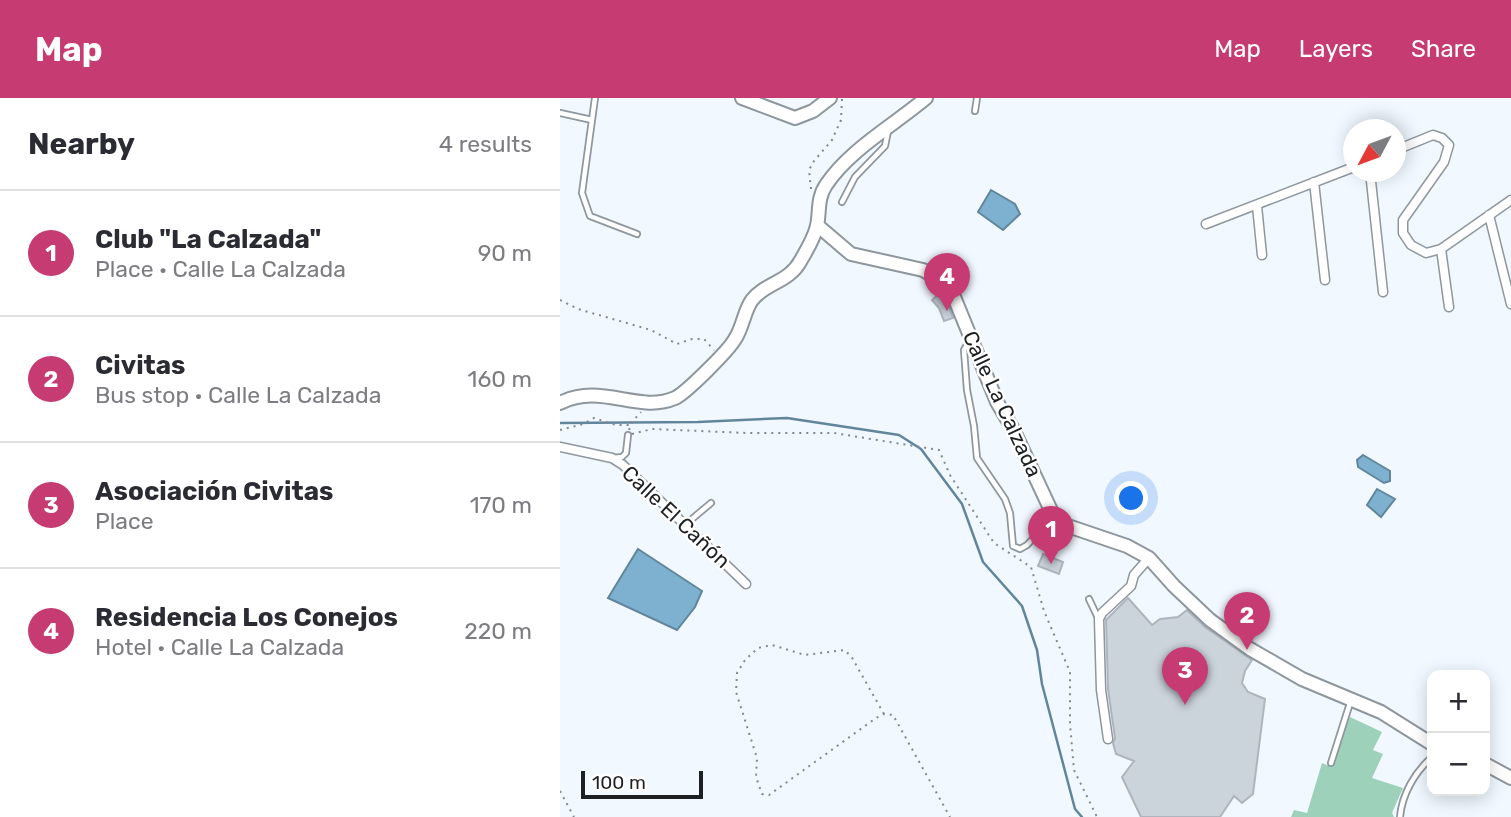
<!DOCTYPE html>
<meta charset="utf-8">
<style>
body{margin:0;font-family:Rubik,sans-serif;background:#f7f7f7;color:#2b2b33}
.controls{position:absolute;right:21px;bottom:21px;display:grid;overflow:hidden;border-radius:14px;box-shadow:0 4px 18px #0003}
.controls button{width:63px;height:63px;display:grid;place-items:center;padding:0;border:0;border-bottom:2px solid #e1e1e2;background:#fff;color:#2b2b33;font:35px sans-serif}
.compass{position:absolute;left:783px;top:21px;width:63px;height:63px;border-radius:50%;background:#fff;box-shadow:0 4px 18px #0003;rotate:229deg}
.scale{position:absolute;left:21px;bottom:18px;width:122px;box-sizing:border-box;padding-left:7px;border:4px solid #1d2023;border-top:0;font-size:19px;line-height:24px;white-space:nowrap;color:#1d2023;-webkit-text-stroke:5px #fff;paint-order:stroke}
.you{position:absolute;left:572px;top:401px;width:24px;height:24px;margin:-18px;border:5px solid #fff;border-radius:50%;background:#1a73e8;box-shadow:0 0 0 10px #1a73e833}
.badge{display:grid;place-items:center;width:46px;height:46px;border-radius:50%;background:#c63b72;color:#fff;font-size:23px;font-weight:700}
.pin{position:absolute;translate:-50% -58px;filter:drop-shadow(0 2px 4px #0008)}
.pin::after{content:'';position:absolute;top:37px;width:24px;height:21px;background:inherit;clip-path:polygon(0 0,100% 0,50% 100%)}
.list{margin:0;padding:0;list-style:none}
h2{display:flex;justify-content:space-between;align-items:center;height:91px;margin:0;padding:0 28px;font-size:30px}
h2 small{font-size:23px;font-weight:400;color:#7c7c81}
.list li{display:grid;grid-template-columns:46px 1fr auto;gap:21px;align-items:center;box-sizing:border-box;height:126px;padding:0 28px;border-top:2px solid #e1e1e2}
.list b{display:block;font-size:26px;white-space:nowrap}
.list p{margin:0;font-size:23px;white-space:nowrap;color:#7c7c81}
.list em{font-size:23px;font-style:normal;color:#7c7c81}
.map{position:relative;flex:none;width:951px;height:719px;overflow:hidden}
header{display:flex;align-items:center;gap:42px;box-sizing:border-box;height:98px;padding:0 35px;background:#c63b72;color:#fff}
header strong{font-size:33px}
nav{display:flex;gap:38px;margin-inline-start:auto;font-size:24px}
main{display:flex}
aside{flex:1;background:#fff}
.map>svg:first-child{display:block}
.green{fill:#9dd1b9}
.water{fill:#7eb1d0;stroke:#61869c;stroke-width:2}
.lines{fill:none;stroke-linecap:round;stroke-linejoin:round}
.stream{stroke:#61869c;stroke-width:2.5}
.building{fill:#cbd3db;stroke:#aeb5be;stroke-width:2}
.service-casing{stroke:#8e969e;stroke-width:8}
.minor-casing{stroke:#8e969e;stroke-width:11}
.secondary-casing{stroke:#8e969e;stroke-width:16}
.path{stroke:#82878c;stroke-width:2;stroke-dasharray:2 5;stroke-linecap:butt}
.service{stroke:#fff;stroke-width:4.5}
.minor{stroke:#fff;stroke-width:8}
.secondary{stroke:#fff;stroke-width:12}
.labels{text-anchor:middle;stroke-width:5;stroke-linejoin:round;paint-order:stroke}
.street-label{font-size:21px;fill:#1d2023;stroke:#fff}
</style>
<header>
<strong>Map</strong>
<nav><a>Map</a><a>Layers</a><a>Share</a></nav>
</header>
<main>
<aside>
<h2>Nearby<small>4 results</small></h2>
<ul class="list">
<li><span class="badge">1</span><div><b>Club &quot;La Calzada&quot;</b><p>Place · Calle La Calzada</p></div><em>90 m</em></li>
<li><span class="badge">2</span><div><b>Civitas</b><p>Bus stop · Calle La Calzada</p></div><em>160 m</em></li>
<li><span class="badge">3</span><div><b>Asociación Civitas</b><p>Place</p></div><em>170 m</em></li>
<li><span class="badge">4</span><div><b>Residencia Los Conejos</b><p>Hotel · Calle La Calzada</p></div><em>220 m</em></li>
</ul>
</aside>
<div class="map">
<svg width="951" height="719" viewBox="0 0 951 719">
<rect width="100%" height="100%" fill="#f1f8ff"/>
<path class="green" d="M790 619 822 634 813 652 823 656 812 680 843 690 832 715 834 719H731L734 712 747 715 762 665 769 668Z"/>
<path class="water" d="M431 92 455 106 460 116 443 132 418 114Z
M803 357 830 373V383L824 385 798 369 797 362Z
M817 391 835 401 821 419 807 407Z
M78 451 142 493 135 509 117 532 48 500Z"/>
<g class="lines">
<path class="stream" d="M0 325 138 324 227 320 339 337 361 351 402 406 423 464 462 508 477 552 482 586 515 711 522 719"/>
</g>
<path class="building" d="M380 195 385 199 393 220 384 223 379 210 372 202Z
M483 456 503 464 499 476 478 468Z
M568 500 592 527 600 521 618 519 627 512 645 529 692 562 685 573 682 585 688 594 705 601 693 696 682 705 674 698 660 719H581L562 679 574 663 556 656 553 645 555 640 548 591 546 522Z"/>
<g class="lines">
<g class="service-casing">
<path id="service" d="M35 0 22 95 30 118 77 136
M415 13 417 0
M0 15 32 22
M282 104 295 79 325 48 328 33
M410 241 404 252 407 292 414 328 417 360 445 401 450 415 453 448 460 451 467 447 494 419
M53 360 62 359 66 355 68 337
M126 426 151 405
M529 501 538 520
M771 665 791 602
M840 719C842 696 855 674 872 659"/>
</g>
<g class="minor-casing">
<path id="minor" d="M836 52 873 37 882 40 889 47 884 64 843 122V135L851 147 866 155 881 151 951 102
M810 74 823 194
M754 84 765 182
M697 108 702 157
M929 117 951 206
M646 126 794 69
M881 151 889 209
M0 349 52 360 63 367 186 486
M548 641 541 592 539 521 542 515 571 488 574 477 589 460"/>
</g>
<g class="secondary-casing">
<path id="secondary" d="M182 0 235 20 253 13 270 0
M257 127 291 156 363 172 379 181 392 194 437 304 454 333 494 419 502 426 567 448 589 460 614 488 650 522 690 551 742 581 821 614 872 646
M0 305C41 284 78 316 115 300 126 295 169 252 175 241 183 229 184 213 192 202 206 184 229 185 241 162 247 152 254 140 257 128 260 114 257 100 266 87 289 52 334 27 366 0
M925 666 951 680"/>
</g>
<path class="path" d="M251 91 249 72 254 63 272 42 281 22 282 0
M0 202 18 211 91 232 117 246 132 241H144L154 252
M0 332 23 326 34 320 56 327H69
M69 332 72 324 81 314
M72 336 92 331 187 335H274L379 352 390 377 434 445 471 469 484 513 510 574V626L514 672 537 719
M324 616 291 558 284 552 245 557 212 547 198 550 185 562 177 575 176 594 197 660 196 679 202 696 209 697 316 620 324 616 333 617 390 719
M0 693 14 719"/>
<use href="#service" class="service"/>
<use href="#minor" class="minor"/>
<use href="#secondary" class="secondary"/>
</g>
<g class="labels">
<g class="street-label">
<text transform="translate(442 306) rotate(65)" y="7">Calle La Calzada</text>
<text transform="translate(116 419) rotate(43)" y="7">Calle El Cañón</text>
</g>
</g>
</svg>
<div class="controls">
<button>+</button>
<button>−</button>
</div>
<svg class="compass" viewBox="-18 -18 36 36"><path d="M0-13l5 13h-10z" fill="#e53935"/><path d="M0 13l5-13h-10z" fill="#7c7c81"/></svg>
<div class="scale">100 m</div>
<div class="you"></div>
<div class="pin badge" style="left:491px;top:466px">1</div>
<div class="pin badge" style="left:687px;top:552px">2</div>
<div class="pin badge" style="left:625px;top:607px">3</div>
<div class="pin badge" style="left:387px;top:213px">4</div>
</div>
</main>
